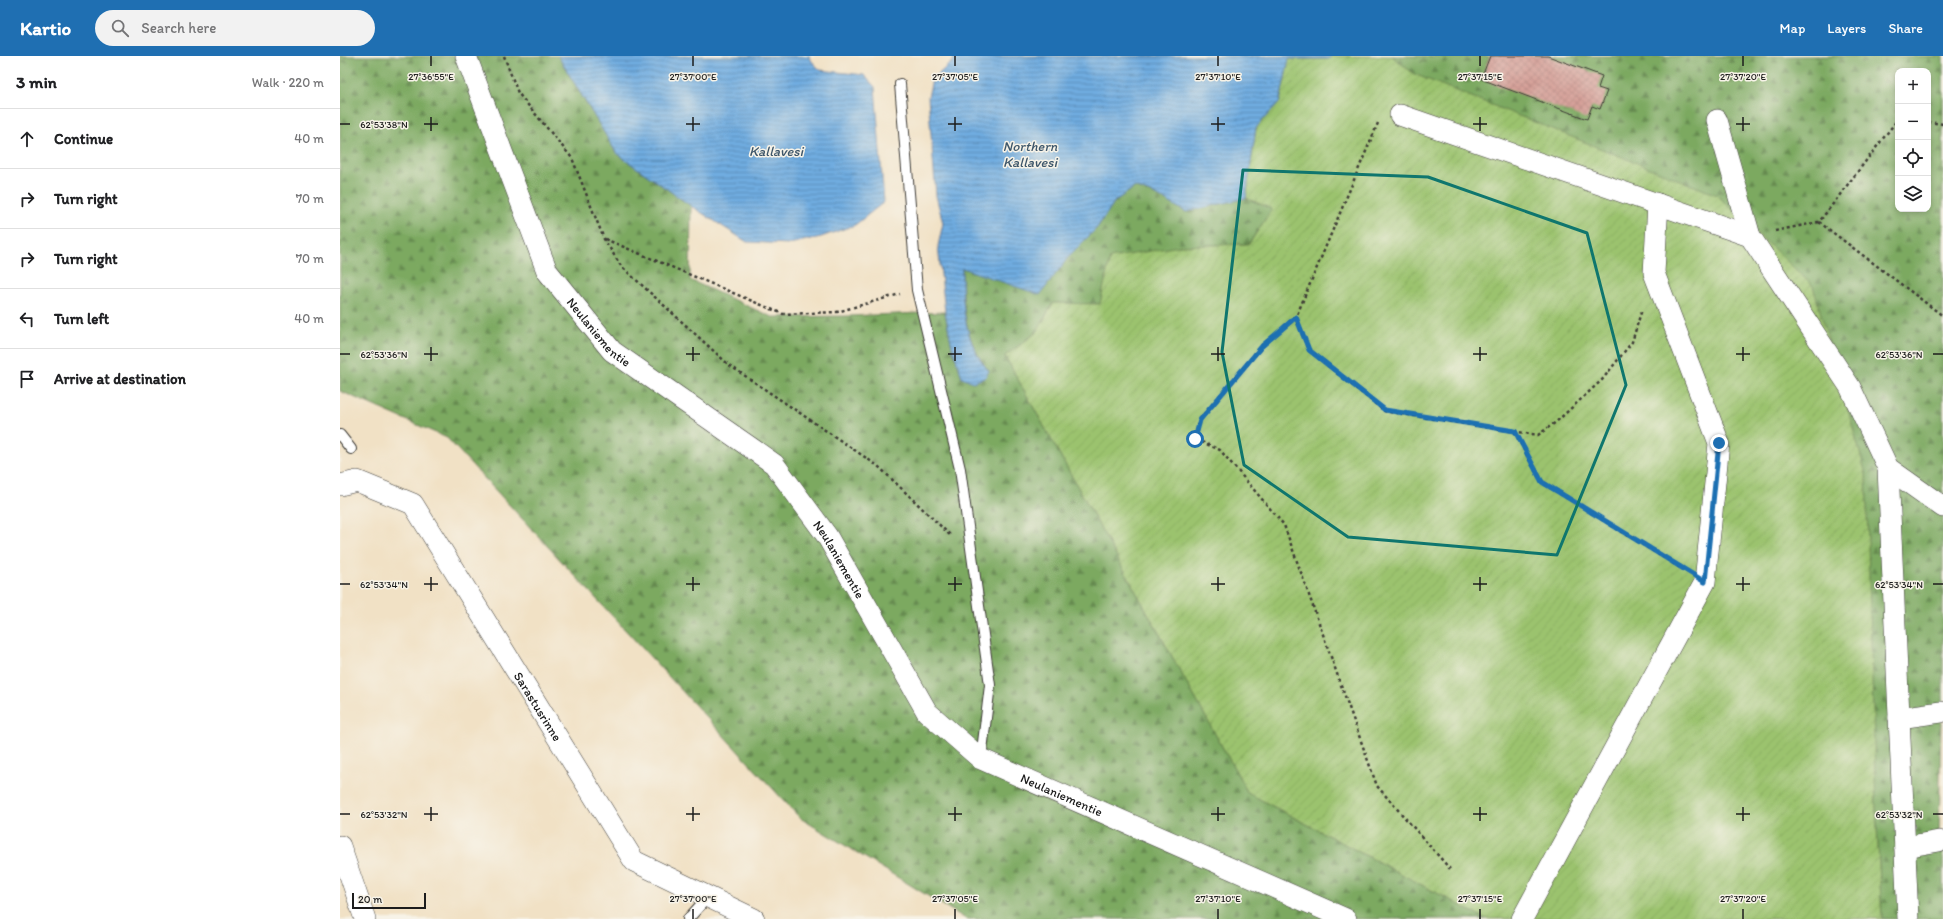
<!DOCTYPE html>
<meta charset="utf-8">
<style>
body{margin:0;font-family:Itim,sans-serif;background:#f2f2f2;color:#202124}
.controls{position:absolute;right:12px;top:12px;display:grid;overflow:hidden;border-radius:8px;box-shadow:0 2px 6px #0003}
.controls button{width:36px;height:36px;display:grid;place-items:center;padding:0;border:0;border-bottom:1px solid #e0e0e0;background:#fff;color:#202124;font:20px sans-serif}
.scale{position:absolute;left:12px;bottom:10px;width:74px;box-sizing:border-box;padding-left:4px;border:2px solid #1c1c1c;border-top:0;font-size:11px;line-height:14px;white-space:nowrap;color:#1c1c1c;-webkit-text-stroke:3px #f7f3e8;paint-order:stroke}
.stop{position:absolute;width:12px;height:12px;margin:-9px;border:3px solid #1f6fb2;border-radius:50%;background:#fff}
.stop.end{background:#1f6fb2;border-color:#fff;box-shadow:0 1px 4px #0008}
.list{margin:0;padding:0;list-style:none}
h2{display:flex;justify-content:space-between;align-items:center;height:52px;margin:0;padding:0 16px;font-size:17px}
h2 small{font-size:13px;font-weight:400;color:#757577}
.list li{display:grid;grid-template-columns:26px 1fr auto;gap:12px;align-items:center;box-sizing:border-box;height:60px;padding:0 16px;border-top:1px solid #e0e0e0}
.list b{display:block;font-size:15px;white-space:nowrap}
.list em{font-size:13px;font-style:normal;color:#757577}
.icon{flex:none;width:22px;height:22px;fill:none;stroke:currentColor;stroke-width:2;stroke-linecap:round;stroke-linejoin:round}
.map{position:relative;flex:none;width:1603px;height:863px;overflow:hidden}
header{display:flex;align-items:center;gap:24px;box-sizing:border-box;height:56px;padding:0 20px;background:#1f6fb2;color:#fff}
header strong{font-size:19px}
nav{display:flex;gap:22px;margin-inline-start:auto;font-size:14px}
.search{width:280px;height:36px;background:#f2f2f2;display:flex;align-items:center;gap:10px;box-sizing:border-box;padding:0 14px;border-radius:22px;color:#757577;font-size:15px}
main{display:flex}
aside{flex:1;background:#fff}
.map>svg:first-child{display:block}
.forest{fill:url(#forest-firs);stroke:#4c623e;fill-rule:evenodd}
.garden{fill:url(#garden-furrows);stroke:#5c7045}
.water{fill:url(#water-rules);stroke:#46647e}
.building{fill:url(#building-cross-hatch)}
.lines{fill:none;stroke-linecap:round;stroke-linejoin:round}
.lane-casing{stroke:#3c3a35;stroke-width:12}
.street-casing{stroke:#3c3a35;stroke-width:22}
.path{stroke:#3c3a35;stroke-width:2.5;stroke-dasharray:3 3;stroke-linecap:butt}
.lane{stroke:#fff;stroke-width:10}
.street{stroke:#fff;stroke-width:21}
.route{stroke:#1f6fb2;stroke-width:5}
.marked{fill:none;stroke:#0f766e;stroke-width:3;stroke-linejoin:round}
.ticks{fill:none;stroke:#1c1c1c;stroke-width:1.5}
.labels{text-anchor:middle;stroke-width:3;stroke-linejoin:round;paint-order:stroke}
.street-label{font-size:13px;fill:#1c1c1c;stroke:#f7f3e8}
.water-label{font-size:14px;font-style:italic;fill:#3d566a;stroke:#f7f3e8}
.ticks-label{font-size:10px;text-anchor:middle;fill:#1c1c1c;stroke:#f7f3e8;stroke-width:3;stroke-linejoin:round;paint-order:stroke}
</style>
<header>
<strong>Kartio</strong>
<div class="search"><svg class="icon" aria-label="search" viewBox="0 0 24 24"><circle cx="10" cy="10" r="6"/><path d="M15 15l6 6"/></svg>Search here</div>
<nav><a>Map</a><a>Layers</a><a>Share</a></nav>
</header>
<main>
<aside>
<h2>3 min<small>Walk · 220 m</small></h2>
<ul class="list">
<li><svg class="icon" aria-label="ahead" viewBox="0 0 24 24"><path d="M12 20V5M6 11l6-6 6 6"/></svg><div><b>Continue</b></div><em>40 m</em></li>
<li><svg class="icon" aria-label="right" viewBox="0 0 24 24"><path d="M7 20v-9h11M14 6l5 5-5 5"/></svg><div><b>Turn right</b></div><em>70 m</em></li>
<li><svg class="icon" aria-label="right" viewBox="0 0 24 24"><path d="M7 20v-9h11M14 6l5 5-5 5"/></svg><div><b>Turn right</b></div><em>70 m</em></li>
<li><svg class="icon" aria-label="left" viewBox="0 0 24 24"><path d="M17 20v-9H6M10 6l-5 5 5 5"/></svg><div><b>Turn left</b></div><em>40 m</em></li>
<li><svg class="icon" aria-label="arrive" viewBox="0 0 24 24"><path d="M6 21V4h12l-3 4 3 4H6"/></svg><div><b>Arrive at destination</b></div></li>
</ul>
</aside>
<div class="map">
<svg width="1603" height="863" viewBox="0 0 1603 863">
<defs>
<pattern id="forest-firs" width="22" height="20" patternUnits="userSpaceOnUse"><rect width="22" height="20" fill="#7ca961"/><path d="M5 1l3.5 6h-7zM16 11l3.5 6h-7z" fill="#65894f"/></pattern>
<pattern id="garden-furrows" width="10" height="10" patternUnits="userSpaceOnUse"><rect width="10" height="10" fill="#9bc36e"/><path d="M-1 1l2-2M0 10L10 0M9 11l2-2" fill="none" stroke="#85a75f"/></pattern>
<pattern id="water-rules" width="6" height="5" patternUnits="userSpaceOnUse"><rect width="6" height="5" fill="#6face0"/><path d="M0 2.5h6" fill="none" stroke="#5a8bb5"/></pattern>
<pattern id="building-cross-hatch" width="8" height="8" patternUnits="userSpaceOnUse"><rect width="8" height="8" fill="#d5a099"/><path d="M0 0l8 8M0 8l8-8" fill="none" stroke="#b68983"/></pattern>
</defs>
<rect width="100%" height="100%" fill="#f7f3e8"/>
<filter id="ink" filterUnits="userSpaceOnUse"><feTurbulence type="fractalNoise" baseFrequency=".025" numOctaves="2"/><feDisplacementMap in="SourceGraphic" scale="8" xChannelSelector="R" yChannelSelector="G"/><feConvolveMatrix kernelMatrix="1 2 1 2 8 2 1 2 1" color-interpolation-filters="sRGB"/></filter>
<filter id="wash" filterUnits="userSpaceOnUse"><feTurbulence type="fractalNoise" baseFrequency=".012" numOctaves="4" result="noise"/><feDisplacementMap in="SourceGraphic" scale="16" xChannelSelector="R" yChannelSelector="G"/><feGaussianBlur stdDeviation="0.9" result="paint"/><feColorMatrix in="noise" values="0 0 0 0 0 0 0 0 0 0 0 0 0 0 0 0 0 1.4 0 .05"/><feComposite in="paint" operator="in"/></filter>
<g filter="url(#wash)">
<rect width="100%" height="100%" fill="#f1e1c5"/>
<path class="forest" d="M0 0H218L277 98 351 150 350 224 432 261 507 260 605 256 612 291 622 321 649 315C624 285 623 250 622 212L718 215 730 199 757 172 775 145 795 131 818 140 846 156 906 142 932 153 909 188 839 190 760 248 713 247 697 276 665 300 908 737 1146 863H626L460 762 107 382 0 335Z
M1052 0H1603V657H1601L1599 785H1603V863H1542L1536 753 1074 18ZM1558 15H1588V153H1558Z"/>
<path class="garden" d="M991 0H1052L1074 18 1377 139 1473 230 1526 418 1536 753 1542 863H1146L908 737 665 300 697 276 713 247 760 248 770 202 839 190 909 188 932 153 906 142 916 72 940 45 949 3H989Z"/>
<path class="water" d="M218 0H470L469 2 480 14 524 19 535 31 544 146 515 169 481 181 449 188 407 186 351 150 277 98Z
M613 0H991L989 3H949L940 45 916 72 906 142 846 156 818 140 795 131 775 145 757 172 730 199 700 239 622 212C622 249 624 286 649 315L645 322 633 326 622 321 612 291 605 256 598 190 603 167 596 140 588 41 592 24 614 4Z"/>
<g id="blocks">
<path class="building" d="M1150 0H1208L1262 20 1258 32 1267 35 1260 53 1252 50 1247 63 1141 23Z"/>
</g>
</g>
<g filter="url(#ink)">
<use href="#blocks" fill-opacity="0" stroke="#3c3a35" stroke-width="1"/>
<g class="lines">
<g class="lane-casing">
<path id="lane" d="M560 28 577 234 620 413 650 629 641 703
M0 379 11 393
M348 863 368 841"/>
</g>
<g class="street-casing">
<g id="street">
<path id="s1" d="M126 0 207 215 272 295 434 408 487 480 587 656 641 703 1006 863"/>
<path d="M1060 59 1410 180"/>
<path d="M1377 64 1410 180 1510 331 1548 412 1603 451"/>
<path d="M1548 412 1568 863"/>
<path id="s2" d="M0 429 17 425 73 448 294 805 414 863"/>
<path d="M1559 662 1601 656"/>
<path d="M0 790 25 863"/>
<path d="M1565 791 1599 785"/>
<path d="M1182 863 1365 526 1379 387 1314 217 1318 148"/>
</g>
</g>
<path class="path" d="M164 0 178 37 232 102 264 183 281 210 389 309 538 410 611 480
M1588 66 1603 68
M1038 67 956 261 969 294 1045 355 1198 379 1216 366 1262 324 1292 286 1302 253
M1479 166 1603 260
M1435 175 1479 166 1558 63
M265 183 443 258 497 256 560 238
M956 261 922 290 860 364 855 383 880 394 944 469 1037 730 1110 813
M1175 376 1202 426 1343 513"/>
<use href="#lane" class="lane"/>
<use href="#street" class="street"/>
</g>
</g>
<g class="lines" filter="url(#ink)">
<path class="route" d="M855 383 860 364 922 290 956 261 969 294 1045 354 1175 375 1202 426 1365 526 1379 387"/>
</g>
<path class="marked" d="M903 114 1088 121 1247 177 1286 329 1217 499 1008 481 904 409 882 296Z"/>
<path class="ticks" d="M91 0V10M353 0V10M615 0V10M878 0V10M1140 0V10M1403 0V10M91 61V75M353 61V75M615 61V75M878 61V75M1140 61V75M1403 61V75M0 68H10M84 68H98M346 68H360M608 68H622M871 68H885M1133 68H1147M1396 68H1410M91 291V305M353 291V305M615 291V305M878 291V305M1140 291V305M1403 291V305M0 298H10M84 298H98M346 298H360M608 298H622M871 298H885M1133 298H1147M1396 298H1410M1593 298H1603M91 521V535M353 521V535M615 521V535M878 521V535M1140 521V535M1403 521V535M0 528H10M84 528H98M346 528H360M608 528H622M871 528H885M1133 528H1147M1396 528H1410M1593 528H1603M91 751V765M353 751V765M615 751V765M878 751V765M1140 751V765M1403 751V765M0 758H10M84 758H98M346 758H360M608 758H622M871 758H885M1133 758H1147M1396 758H1410M1593 758H1603M353 853V863M615 853V863M878 853V863M1140 853V863M1403 853V863"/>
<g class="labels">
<g class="street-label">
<text dy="5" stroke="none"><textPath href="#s1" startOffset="310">Neulaniementie</textPath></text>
<text dy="5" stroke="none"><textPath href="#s1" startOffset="646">Neulaniementie</textPath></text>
<text dy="5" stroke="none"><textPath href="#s2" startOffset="316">Sarastusrinne</textPath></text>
<text dy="5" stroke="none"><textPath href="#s1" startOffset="982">Neulaniementie</textPath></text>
</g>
<g class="water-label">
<text x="690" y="95">Northern<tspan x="690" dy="16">Kallavesi</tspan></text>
<text x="436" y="100">Kallavesi</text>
</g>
</g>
<g class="ticks-label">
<text x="91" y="24">27°36'55"E</text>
<text x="353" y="24">27°37'00"E</text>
<text x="615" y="24">27°37'05"E</text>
<text x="878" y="24">27°37'10"E</text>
<text x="1140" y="24">27°37'15"E</text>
<text x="1403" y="24">27°37'20"E</text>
<text x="44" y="72">62°53'38"N</text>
<text x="44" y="302">62°53'36"N</text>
<text x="1559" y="302">62°53'36"N</text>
<text x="44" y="532">62°53'34"N</text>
<text x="1559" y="532">62°53'34"N</text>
<text x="44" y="762">62°53'32"N</text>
<text x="1559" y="762">62°53'32"N</text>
<text x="353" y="846">27°37'00"E</text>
<text x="615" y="846">27°37'05"E</text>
<text x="878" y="846">27°37'10"E</text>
<text x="1140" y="846">27°37'15"E</text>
<text x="1403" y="846">27°37'20"E</text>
</g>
</svg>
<div class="controls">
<button>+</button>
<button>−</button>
<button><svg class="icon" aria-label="locate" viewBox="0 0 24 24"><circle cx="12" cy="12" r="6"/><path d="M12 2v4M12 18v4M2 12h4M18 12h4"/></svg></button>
<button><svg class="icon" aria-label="layers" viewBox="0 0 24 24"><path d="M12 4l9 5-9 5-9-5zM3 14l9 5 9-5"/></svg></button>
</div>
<div class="scale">20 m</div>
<div class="stop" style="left:855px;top:383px"></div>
<div class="stop end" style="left:1379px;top:387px"></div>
</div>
</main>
